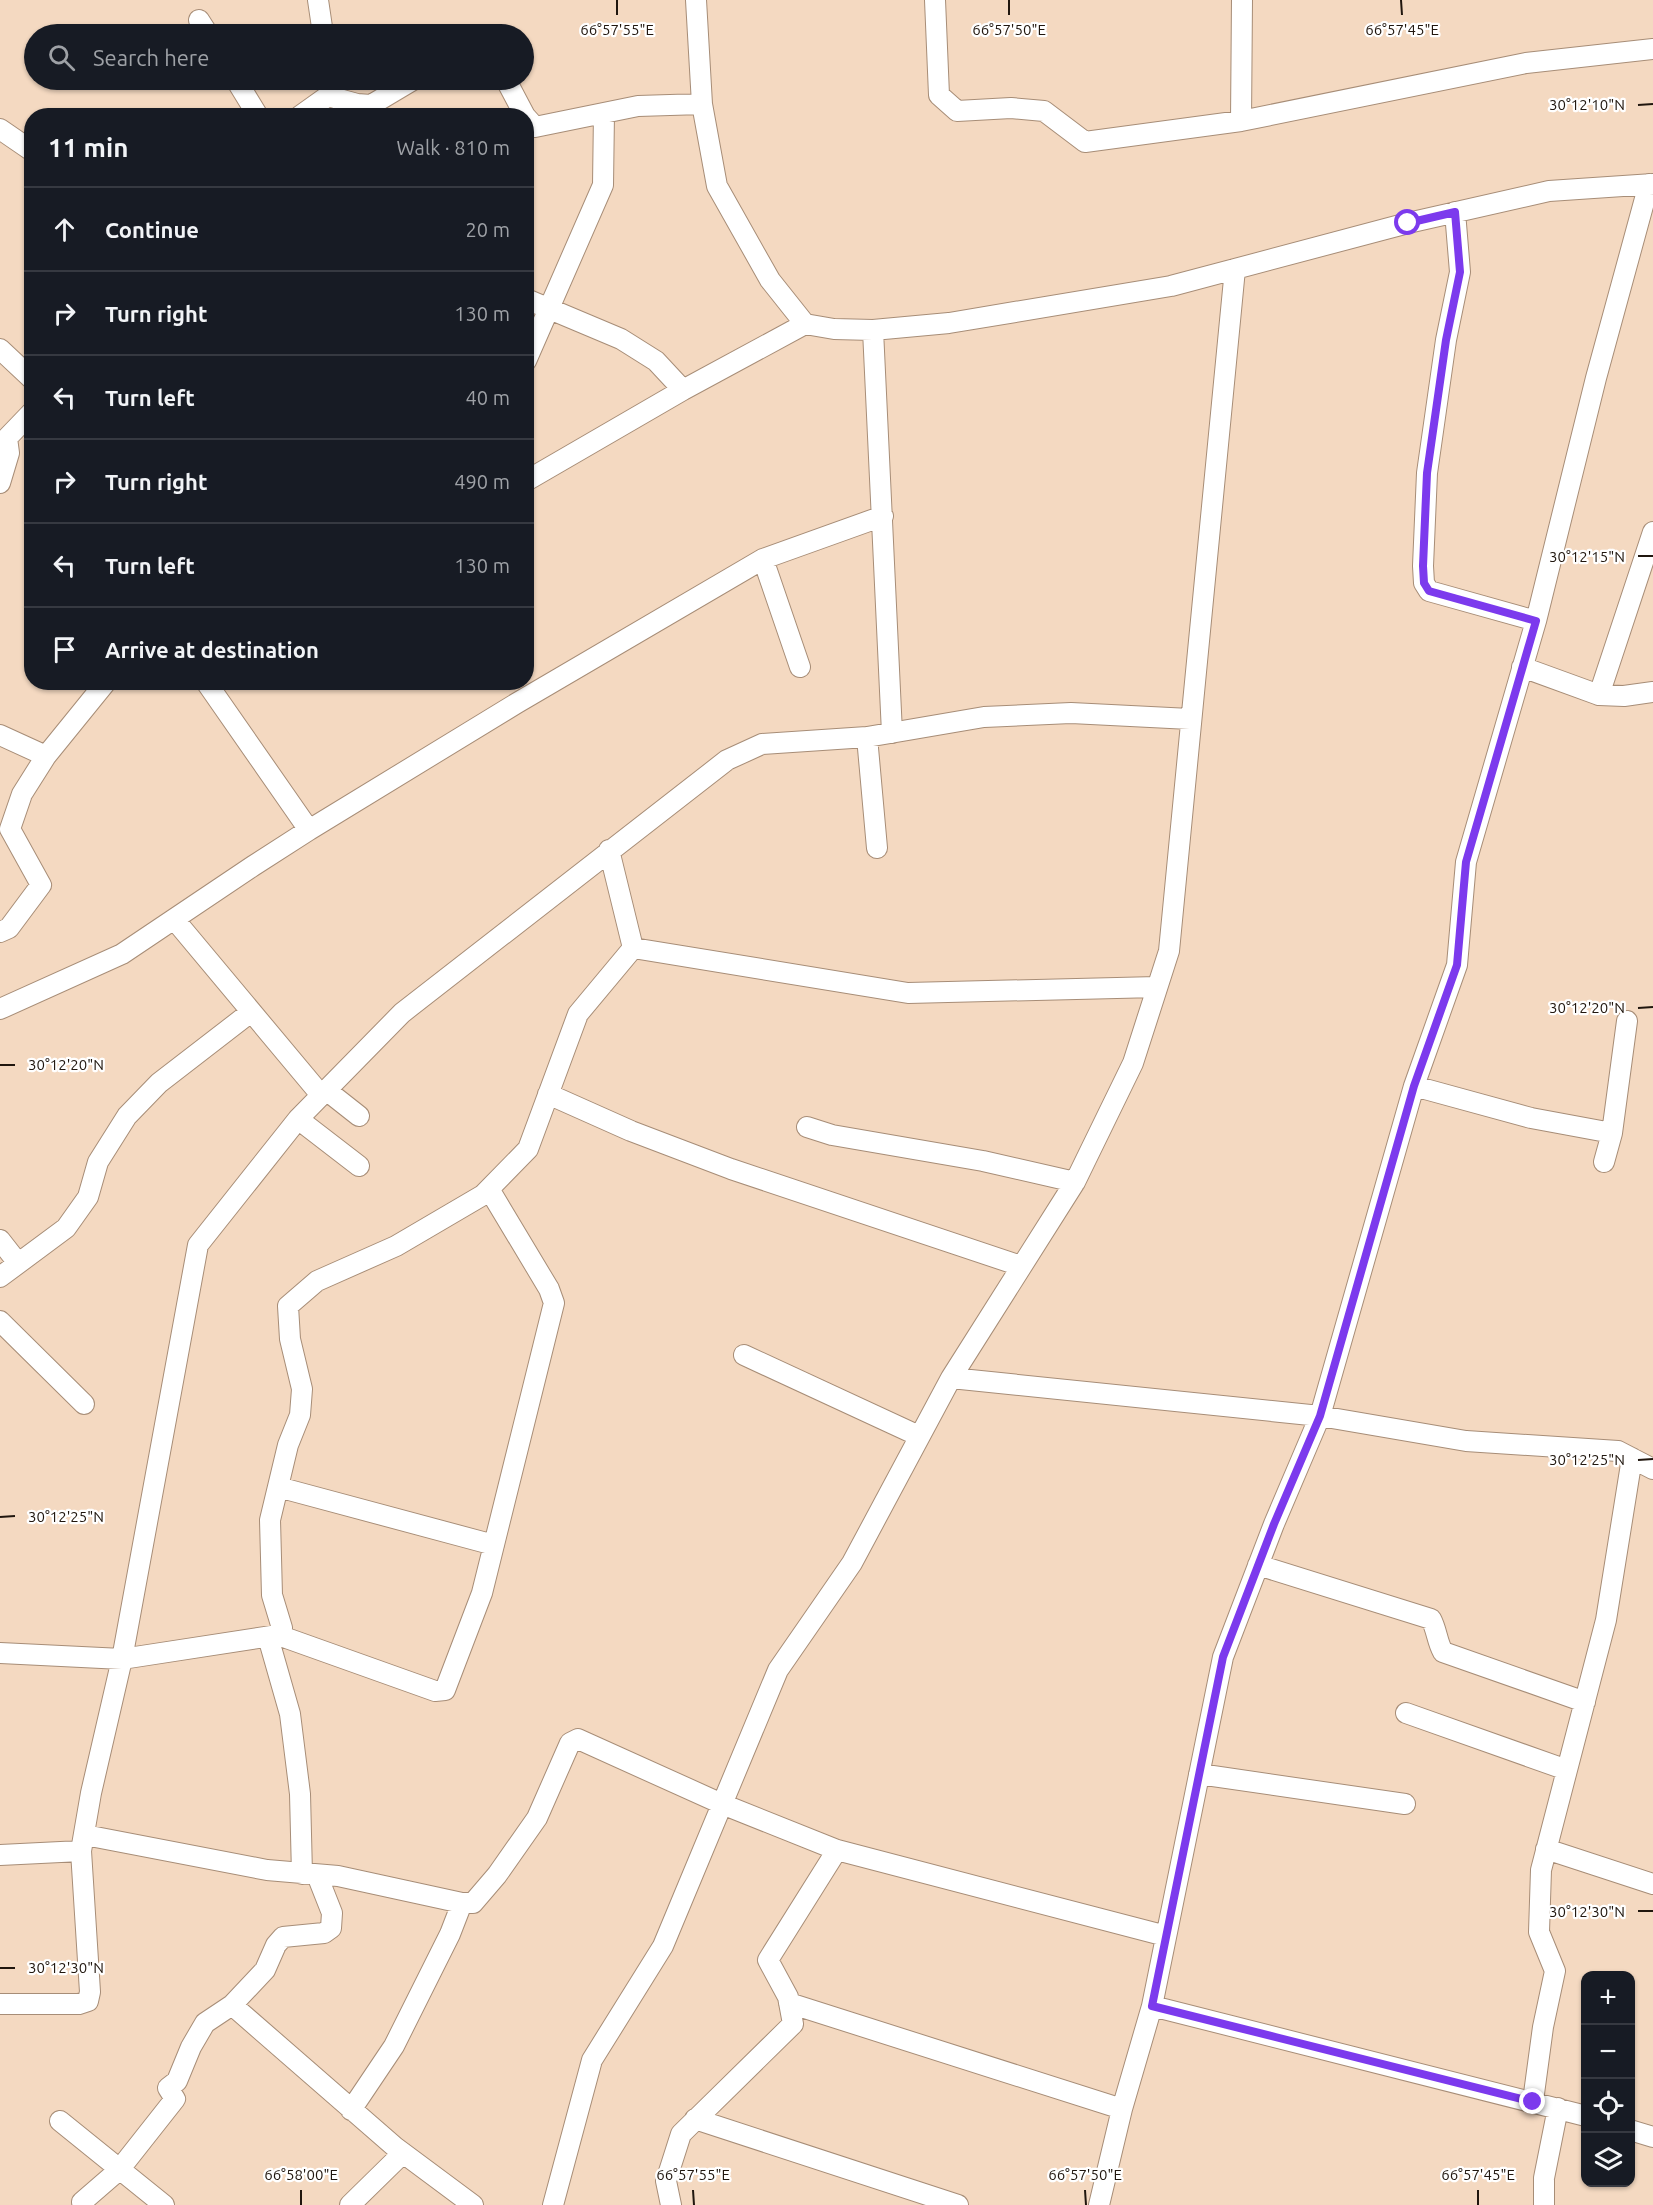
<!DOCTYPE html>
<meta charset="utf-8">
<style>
body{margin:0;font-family:Ubuntu,sans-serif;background:#20242c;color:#f1f3f6}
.controls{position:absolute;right:18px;bottom:18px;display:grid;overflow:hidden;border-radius:12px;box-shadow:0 2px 4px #0004}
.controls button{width:54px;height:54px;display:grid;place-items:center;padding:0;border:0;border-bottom:2px solid #363941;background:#171b24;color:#f1f3f6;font:30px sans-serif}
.stop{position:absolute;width:18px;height:18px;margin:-14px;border:4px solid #7c3aed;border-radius:50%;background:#fff}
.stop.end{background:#7c3aed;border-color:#fff;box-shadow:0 2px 6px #0008}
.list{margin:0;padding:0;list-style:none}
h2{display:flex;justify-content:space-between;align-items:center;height:78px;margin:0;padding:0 24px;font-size:26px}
h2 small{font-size:20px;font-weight:400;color:#9ea1a6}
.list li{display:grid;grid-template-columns:39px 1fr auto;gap:18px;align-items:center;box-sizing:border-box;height:84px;padding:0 24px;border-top:2px solid #363941}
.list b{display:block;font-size:22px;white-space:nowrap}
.list em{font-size:20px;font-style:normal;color:#9ea1a6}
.icon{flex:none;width:33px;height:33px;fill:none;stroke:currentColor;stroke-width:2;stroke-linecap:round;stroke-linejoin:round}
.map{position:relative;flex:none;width:1653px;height:2205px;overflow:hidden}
.search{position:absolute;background:#171b24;box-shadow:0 2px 4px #0004;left:24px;top:24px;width:510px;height:66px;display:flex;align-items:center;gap:15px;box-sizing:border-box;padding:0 21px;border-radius:33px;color:#9ea1a6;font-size:22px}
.panel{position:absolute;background:#171b24;box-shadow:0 2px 4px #0004;left:24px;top:108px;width:510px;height:582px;border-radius:24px}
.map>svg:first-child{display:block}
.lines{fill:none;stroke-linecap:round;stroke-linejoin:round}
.minor-casing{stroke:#a78d77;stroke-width:22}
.minor{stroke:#fff;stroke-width:20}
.route{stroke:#7c3aed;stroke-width:8}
.ticks{fill:none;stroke:#20160e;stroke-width:2}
.ticks-label{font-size:15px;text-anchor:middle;fill:#20160e;stroke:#fff;stroke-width:4.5;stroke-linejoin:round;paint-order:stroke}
</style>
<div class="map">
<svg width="1653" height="2205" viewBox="0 0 1653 2205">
<rect width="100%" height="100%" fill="#f4d9c1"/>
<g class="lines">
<g class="minor-casing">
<path id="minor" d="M318 0 323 34
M696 0 702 104 717 186 770 280 805 324 834 329 873 330 949 323 1171 286 1408 223 1549 191 1653 184
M935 0 939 95 957 111 1011 108 1044 111 1085 142 1241 121 1526 63 1653 49
M199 20 208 34
M236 80 258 116
M506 80 525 116
M328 96 357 104 371 105 413 80
M300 116 328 96 331 80
M526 117 535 127 638 106 702 104
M1241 121 1242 0
M0 129 32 151
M1455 212 1460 272 1446 340 1427 473 1423 566 1424 583 1429 591 1536 621
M526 299 621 339 656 361 683 390
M873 330 892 733
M0 349 32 379
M526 361 603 185 604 113
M526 481 683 390 805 324
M0 483 9 453 7 438 32 412
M1653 532 1599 695 1624 696 1653 692
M763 559 800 667
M1522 667 1599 695
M206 682 309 830
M0 735 46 756
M867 737 877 848
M609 850 633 948 908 993 1157 987
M174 919 321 1095
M0 932 9 928 41 885 10 829 22 794 46 756 106 682
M0 1009 122 954 253 866 309 830 517 703 763 559 883 516
M1414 1086 1531 1118 1612 1133
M326 1090 359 1116
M548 1094 631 1131 731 1169 1021 1266
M298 1119 359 1166
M807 1127 832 1135 983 1161 1075 1182
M1604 1162 1612 1133 1627 1021
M0 1240 18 1263
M0 1277 66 1228 88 1197 98 1162 127 1116 159 1083 251 1012
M0 1321 84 1404
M744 1355 919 1436
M951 1378 1075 1182 1133 1063 1169 951 1235 269
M278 1487 494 1545
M1258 1565 1431 1619C1437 1630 1437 1642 1443 1652L1585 1702
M278 1635 282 1628 272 1595 270 1520 288 1445 300 1415 302 1389 290 1339 288 1306 317 1281 396 1246 483 1195 528 1149 578 1014 633 948
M268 1637 290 1714 300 1794 302 1874
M0 1653 122 1659 278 1635 435 1691 445 1690 482 1593 554 1303 549 1289 489 1189
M1406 1713 1567 1770
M1199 1774 1405 1804
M85 1835 267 1870 338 1876 462 1903H473L497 1875 537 1818 570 1743 578 1739 722 1804 837 1850 1166 1936
M1546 1849 1653 1884
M0 1855 81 1851
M789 2003 1122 2109
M0 2004H79L88 2001 90 1992 81 1851 91 1793 122 1659 198 1245 298 1119 402 1013 727 760 762 744 867 737 984 717 1071 713 1190 719
M232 2005 395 2147 473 2205
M1152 2006 1586 2116
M1533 2101 1543 2027 1555 1971 1539 1932 1541 1870 1606 1620 1632 1458
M351 2110 394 2046 450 1934 462 1903
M695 2119 958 2205
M60 2121 164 2205
M1630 2130 1653 2137
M82 2202 119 2170 175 2099 168 2088 177 2081 191 2047 205 2023 232 2005 265 1970 276 1945 283 1937 324 1933 331 1928 332 1913 317 1875
M350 2205 403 2153
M553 2205 592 2060 663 1946 778 1670 852 1563 951 1378 1320 1416 1466 1441 1618 1451 1653 1469
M671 2205 666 2181 681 2134 793 2024 788 1997 768 1960 837 1850
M1099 2205 1122 2109 1152 2006 1223 1657 1274 1524 1320 1416 1414 1086 1457 965 1466 862 1536 621 1596 378 1649 184
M1544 2205V2178L1558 2108"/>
</g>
<use href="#minor" class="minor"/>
</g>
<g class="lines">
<path class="route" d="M1408 223 1455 212 1460 272 1446 340 1427 473 1423 566 1424 583 1429 591 1536 621 1466 862 1457 965 1414 1086 1320 1416 1274 1524 1223 1657 1152 2006 1533 2102"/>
</g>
<path class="ticks" d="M617 0V15M1009 0V15M1401 0 1402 15M1638 105 1653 104M1638 556H1653M1638 1008 1653 1007M0 1065H15M1638 1460 1653 1459M0 1517 15 1516M1638 1911H1653M0 1968H15M301 2190V2205M693 2190 694 2205M1085 2190 1086 2205M1478 2190V2205"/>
<g class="ticks-label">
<text x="617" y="35">66°57'55"E</text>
<text x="1009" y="35">66°57'50"E</text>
<text x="1402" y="35">66°57'45"E</text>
<text x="1587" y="110">30°12'10"N</text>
<text x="1587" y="562">30°12'15"N</text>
<text x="1587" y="1013">30°12'20"N</text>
<text x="66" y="1070">30°12'20"N</text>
<text x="1587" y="1465">30°12'25"N</text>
<text x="66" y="1522">30°12'25"N</text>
<text x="1587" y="1917">30°12'30"N</text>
<text x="66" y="1973">30°12'30"N</text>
<text x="301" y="2180">66°58'00"E</text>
<text x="693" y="2180">66°57'55"E</text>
<text x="1085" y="2180">66°57'50"E</text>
<text x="1478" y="2180">66°57'45"E</text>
</g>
</svg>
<div class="controls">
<button>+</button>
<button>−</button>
<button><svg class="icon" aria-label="locate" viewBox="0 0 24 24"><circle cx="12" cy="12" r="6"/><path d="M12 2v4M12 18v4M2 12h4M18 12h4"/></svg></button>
<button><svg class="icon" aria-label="layers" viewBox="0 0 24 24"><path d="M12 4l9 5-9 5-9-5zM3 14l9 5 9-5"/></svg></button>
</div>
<div class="stop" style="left:1408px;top:223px"></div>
<div class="stop end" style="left:1533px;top:2102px"></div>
<div class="search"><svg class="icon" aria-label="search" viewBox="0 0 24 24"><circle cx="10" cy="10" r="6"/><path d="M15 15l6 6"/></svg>Search here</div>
<section class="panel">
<h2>11 min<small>Walk · 810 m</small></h2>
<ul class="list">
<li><svg class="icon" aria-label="ahead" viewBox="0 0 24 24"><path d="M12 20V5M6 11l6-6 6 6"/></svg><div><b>Continue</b></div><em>20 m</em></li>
<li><svg class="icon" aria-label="right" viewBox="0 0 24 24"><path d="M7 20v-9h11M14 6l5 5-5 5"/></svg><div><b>Turn right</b></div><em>130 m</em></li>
<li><svg class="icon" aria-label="left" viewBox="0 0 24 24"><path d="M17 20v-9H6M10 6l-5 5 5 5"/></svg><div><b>Turn left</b></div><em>40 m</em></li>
<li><svg class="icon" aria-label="right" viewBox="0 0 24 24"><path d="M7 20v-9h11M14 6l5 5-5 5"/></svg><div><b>Turn right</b></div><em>490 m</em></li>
<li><svg class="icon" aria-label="left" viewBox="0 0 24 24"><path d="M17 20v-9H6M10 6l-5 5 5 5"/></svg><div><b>Turn left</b></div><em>130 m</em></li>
<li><svg class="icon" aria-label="arrive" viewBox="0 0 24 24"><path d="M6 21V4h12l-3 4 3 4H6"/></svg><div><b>Arrive at destination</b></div></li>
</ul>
</section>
</div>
